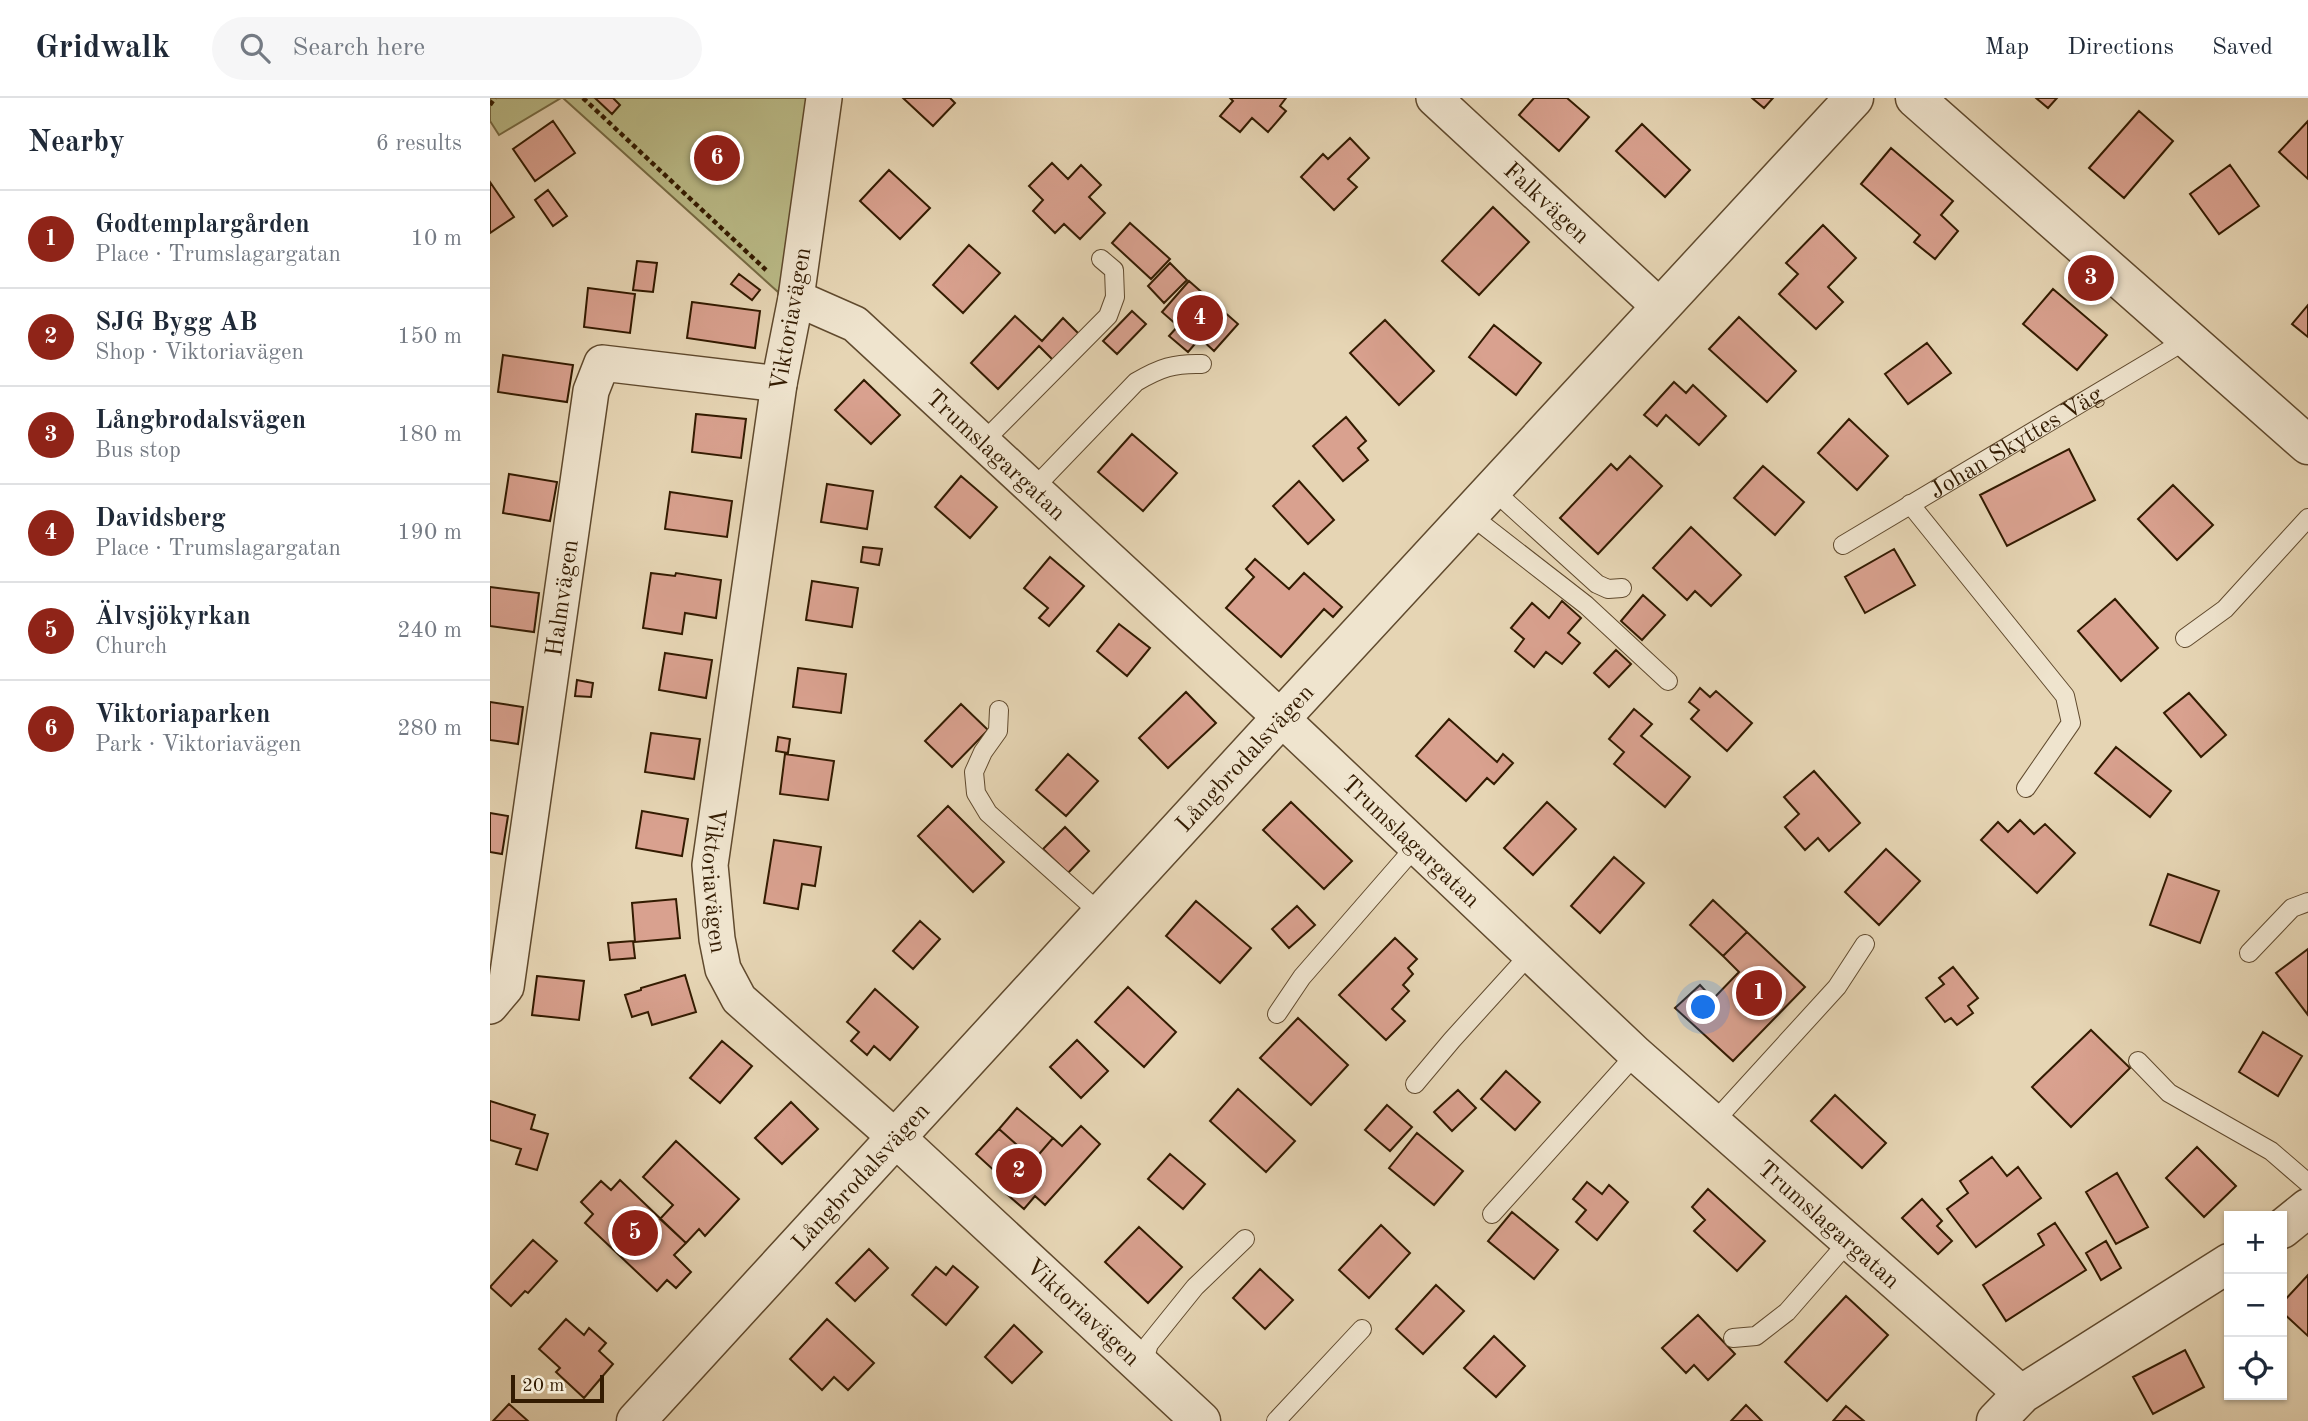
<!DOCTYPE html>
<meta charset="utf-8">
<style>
body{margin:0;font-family:"Old Standard TT",serif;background:#f6f6f7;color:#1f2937}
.controls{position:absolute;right:21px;bottom:21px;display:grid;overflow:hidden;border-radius:0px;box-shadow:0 2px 5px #0004}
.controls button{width:63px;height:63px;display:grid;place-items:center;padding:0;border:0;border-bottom:2px solid #e0e1e3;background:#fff;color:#1f2937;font:35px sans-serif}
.scale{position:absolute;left:21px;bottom:18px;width:93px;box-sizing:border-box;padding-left:7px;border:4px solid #331b01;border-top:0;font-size:19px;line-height:24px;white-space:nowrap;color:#331b01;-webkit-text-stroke:5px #efe4ce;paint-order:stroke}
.you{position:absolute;left:1214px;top:910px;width:24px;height:24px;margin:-18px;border:5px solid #fff;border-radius:50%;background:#1a73e8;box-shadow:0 0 0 10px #1a73e833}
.badge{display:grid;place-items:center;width:46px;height:46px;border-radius:50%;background:#8f2418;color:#fff;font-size:23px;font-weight:700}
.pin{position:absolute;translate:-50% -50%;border:4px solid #fff;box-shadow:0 2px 7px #0006}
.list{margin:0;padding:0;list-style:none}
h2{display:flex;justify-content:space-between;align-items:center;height:91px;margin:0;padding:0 28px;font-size:30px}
h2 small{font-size:23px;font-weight:400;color:#747a83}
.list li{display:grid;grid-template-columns:46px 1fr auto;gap:21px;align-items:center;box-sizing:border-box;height:98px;padding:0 28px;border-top:2px solid #e0e1e3}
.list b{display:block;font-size:26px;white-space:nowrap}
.list p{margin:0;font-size:23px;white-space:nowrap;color:#747a83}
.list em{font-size:23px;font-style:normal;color:#747a83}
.icon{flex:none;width:38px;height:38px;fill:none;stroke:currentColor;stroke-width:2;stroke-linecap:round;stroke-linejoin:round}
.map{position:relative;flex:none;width:1818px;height:1323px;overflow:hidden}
header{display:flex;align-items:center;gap:42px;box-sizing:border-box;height:98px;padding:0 35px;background:#fff;border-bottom:2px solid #e0e1e3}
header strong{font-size:33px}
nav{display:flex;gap:38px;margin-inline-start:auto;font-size:24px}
.search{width:490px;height:63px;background:#f6f6f7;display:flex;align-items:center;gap:18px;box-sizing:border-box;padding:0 24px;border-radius:38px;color:#747a83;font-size:26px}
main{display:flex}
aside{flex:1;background:#fff}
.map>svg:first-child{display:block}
.green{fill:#bbbc89;stroke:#776c45;stroke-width:2}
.building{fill:#d9a18f;stroke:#331b01;stroke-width:2}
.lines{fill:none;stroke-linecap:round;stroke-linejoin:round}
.service-casing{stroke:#604a2e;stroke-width:20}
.minor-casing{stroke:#604a2e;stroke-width:38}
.tertiary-casing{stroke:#604a2e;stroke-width:41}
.path{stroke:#331b01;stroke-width:4.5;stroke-dasharray:5 3.5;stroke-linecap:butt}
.service{stroke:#efe4ce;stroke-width:18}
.minor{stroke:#efe4ce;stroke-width:35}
.tertiary{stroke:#efe4ce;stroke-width:38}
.labels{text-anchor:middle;stroke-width:7;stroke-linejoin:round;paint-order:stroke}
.street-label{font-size:24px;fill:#331b01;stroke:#efe4ce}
</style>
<header>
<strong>Gridwalk</strong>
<div class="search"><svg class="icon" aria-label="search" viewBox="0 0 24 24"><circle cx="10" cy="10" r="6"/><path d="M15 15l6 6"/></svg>Search here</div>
<nav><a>Map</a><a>Directions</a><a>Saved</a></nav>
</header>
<main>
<aside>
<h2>Nearby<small>6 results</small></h2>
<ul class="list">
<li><span class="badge">1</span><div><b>Godtemplargården</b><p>Place · Trumslagargatan</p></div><em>10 m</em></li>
<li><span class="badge">2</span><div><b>SJG Bygg AB</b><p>Shop · Viktoriavägen</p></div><em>150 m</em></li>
<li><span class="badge">3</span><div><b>Långbrodalsvägen</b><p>Bus stop</p></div><em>180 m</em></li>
<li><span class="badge">4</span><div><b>Davidsberg</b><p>Place · Trumslagargatan</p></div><em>190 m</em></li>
<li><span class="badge">5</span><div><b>Älvsjökyrkan</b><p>Church</p></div><em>240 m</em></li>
<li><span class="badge">6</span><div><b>Viktoriaparken</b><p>Park · Viktoriavägen</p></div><em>280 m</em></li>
</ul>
</aside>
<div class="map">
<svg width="1818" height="1323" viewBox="0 0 1818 1323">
<rect width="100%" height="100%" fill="#e6d5b4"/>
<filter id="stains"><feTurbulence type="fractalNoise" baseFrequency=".00286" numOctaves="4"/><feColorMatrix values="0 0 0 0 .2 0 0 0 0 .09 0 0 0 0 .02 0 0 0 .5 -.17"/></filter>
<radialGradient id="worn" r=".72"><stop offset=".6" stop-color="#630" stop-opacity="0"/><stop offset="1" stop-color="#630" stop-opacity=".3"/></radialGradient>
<path class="green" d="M0 0H71L9 37 0 23Z
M73 0H325L302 155 288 194Z"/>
<path class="building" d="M105 0H123L130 7 122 16Z
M413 0H460L465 5 443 28Z
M740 0H796L790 8 796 13 778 34 762 20 750 34 730 18 743 3Z
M1044 0H1077L1099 19 1069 53 1029 17Z
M1262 0H1283L1274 10Z
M1546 0H1567L1558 10Z
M1649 13 1683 43 1634 100 1599 70Z
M63 23 85 55 45 83 23 51Z
M1818 23V81L1789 54Z
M1152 26 1200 72 1175 99 1126 53Z
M860 40 879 60 858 81 867 89 844 112 811 79 833 56 838 61Z
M1401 50 1463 103 1451 117 1468 133 1445 161 1424 144 1430 137 1371 86Z
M562 65 578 81 591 67 611 87 599 99 615 115 590 141 574 126 565 135 543 113 553 102 539 88Z
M1740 67 1769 108 1729 136 1700 96Z
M399 72 440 110 410 141 370 103Z
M0 84 24 119 0 135Z
M58 92 77 118 63 128 45 102Z
M1003 109 1039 144 989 197 952 163Z
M640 125 680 161 661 181 622 145Z
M1333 127 1366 160 1338 189 1353 204 1326 231 1289 196 1308 176 1296 165Z
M479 147 510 175 473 215 443 187Z
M147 163 167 165 163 194 143 192Z
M680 165 697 182 674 205 658 188Z
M249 176 270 192 262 202 241 186Z
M699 183 748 226 724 253 710 240 698 254 679 238 688 228 672 214Z
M98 190 145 196 140 235 94 229Z
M1563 191 1617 237 1587 272 1533 226Z
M202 204 270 213 265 250 197 240Z
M1818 207V239L1802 226Z
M642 213 656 226 627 256 613 243Z
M525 218 552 243 573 220 589 236 563 262 549 248 508 291 481 265Z
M1249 219 1306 273 1277 304 1219 251Z
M895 222 944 273 909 307 860 255Z
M1004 227 1051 265 1026 297 979 259Z
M1437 245 1461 275 1418 306 1395 276Z
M13 257 83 267 77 304 8 294Z
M374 282 410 317 381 346 345 312Z
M1184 284 1196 295 1203 287 1236 318 1209 347 1176 317 1167 328 1154 317Z
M206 316 256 321 251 360 202 354Z
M856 319 876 343 868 350 878 362 853 383 823 348Z
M1359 321 1398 358 1367 392 1328 355Z
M642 336 687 375 653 413 608 374Z
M1579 351 1605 402 1517 448 1490 397Z
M1140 358 1172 388 1108 456 1070 420 1121 366 1127 372Z
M1273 368 1314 404 1285 437 1244 400Z
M19 376 67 384 60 423 13 415Z
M471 378 507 409 480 440 445 409Z
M809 383 844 422 818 446 783 408Z
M337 386 383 393 377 431 331 424Z
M1683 387 1723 427 1687 462 1648 421Z
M180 394 242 403 237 439 175 431Z
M1201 429 1251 477 1221 508 1205 493 1197 502 1163 470Z
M373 449 392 451 389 467 371 464Z
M1404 451 1425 487 1375 515 1355 479Z
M560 459 594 488 559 528 549 520 558 510 534 490Z
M765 461 799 491 814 475 852 509 843 519 834 511 791 559 736 510 764 479 756 471Z
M161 475 185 478 186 475 231 482 226 520 195 515 192 536 153 530Z
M322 483 368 490 362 529 316 522Z
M0 489 49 495 44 534 0 528Z
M1153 497 1175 517 1152 542 1131 523Z
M1625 501 1668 550 1631 583 1588 533Z
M1072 503 1091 520 1078 535 1090 545 1072 566 1056 554 1044 569 1025 553 1034 541 1021 530 1042 505 1059 520Z
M629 526 660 550 637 578 607 553Z
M1126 552 1141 566 1119 589 1104 575Z
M175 555 222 562 216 600 169 592Z
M308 570 356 576 351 615 303 609Z
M87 582 103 585 101 599 85 598Z
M1210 590 1220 599 1226 593 1262 625 1237 653 1201 621 1209 612 1199 604Z
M696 594 726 625 678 670 649 640Z
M1699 595 1736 637 1711 659 1674 615Z
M0 604 33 609 28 646 0 642Z
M471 606 498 632 462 669 435 643Z
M1144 611 1162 626 1151 638 1200 679 1175 709 1124 666 1134 654 1119 641Z
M959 621 1007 664 1013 656 1023 665 1004 686 997 680 976 703 926 658Z
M161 635 210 641 204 681 155 674Z
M288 639 300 641 298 655 286 653Z
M1626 649 1681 693 1660 719 1605 675Z
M295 656 344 663 338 702 290 696Z
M578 656 608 683 576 718 546 692Z
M1324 673 1370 725 1339 753 1328 740 1315 752 1295 729 1309 716 1294 699Z
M801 704 862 763 834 791 773 732Z
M1057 704 1086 731 1043 777 1014 750Z
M458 708 514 764 483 794 428 738Z
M152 713 198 721 192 758 146 750Z
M0 715 18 718 12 756 0 754Z
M1530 722 1544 736 1555 726 1585 755 1547 795 1491 742 1508 724 1518 734Z
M575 729 599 753 578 775 553 751Z
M284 742 331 749 325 788 312 786 308 811 274 805Z
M1396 751 1430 783 1389 827 1355 794Z
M1124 759 1154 785 1110 835 1081 808Z
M1678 776 1729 793 1710 845 1660 827Z
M186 801 190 840 145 844 142 805Z
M1223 802 1257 834 1233 858 1200 827Z
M706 803 761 850 730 885 676 838Z
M807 808 825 827 799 850 782 831Z
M430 823 450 841 423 871 403 853Z
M1257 834 1315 889 1243 963 1185 910 1210 887 1223 901 1249 874 1233 858Z
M905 840 927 861 918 870 923 876 913 887 919 893 902 911 915 923 896 942 849 897Z
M143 843 145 860 120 862 118 845Z
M1818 851V917L1786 875Z
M1463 869 1488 900 1478 908 1483 915 1467 927 1461 920 1455 924 1436 900 1454 886 1449 880Z
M195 877 206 914 162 927 158 914 142 919 135 897 151 892V890Z
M47 878 94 883 89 922 42 917Z
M638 889 686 934 654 969 605 924Z
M385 891 428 929 400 962 384 948 377 957 361 943 369 934 357 924Z
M808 920 858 967 821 1007 770 960Z
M1601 932 1640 970 1581 1029 1542 989Z
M1773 934 1812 958 1788 998 1749 974Z
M587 942 618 973 591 1000 560 969Z
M232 943 262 968 230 1005 200 980Z
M1016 973 1050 1004 1025 1032 991 1001Z
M748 991 805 1043 776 1074 720 1023Z
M968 992 986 1010 962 1033 944 1014Z
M1345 997 1396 1045 1372 1070 1321 1023Z
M0 1003 45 1017 41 1031 58 1036 47 1072 26 1066 31 1051 0 1042Z
M301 1004 328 1031 292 1066 265 1040Z
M897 1007 922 1029 900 1053 875 1032Z
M527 1010 563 1040 544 1062 509 1031Z
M591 1028 610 1046 555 1107 545 1098 534 1111 513 1093 519 1086 486 1056 509 1031 544 1062 563 1040 572 1048Z
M927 1035 973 1073 944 1107 899 1070Z
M186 1043 249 1101 215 1138 209 1131 196 1145 170 1121 183 1107 153 1079Z
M1707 1049 1746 1088 1714 1119 1676 1080Z
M680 1056 715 1086 693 1111 658 1081Z
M1502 1059 1517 1078 1528 1069 1551 1100 1486 1149 1457 1111 1478 1095 1470 1083Z
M1627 1075 1658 1129 1626 1146 1596 1094Z
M130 1082 196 1145 184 1157 201 1174 186 1190 177 1182 167 1193 95 1125 103 1116 91 1104 111 1083 121 1092Z
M1097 1084 1112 1096 1119 1087 1138 1104 1107 1142 1086 1124 1096 1112 1083 1101Z
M1218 1091 1275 1143 1247 1173 1204 1133 1215 1122 1202 1109Z
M1432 1101 1452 1123 1447 1128 1462 1143 1448 1156 1412 1120Z
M1022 1114 1068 1152 1044 1181 998 1143Z
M1565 1125 1596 1172 1516 1223 1493 1187 1554 1147 1548 1136Z
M891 1127 920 1155 879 1200 849 1172Z
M649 1129 692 1169 658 1205 615 1164Z
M43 1142 67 1163 38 1195 35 1193 21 1208 0 1189Z
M1616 1143 1631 1170 1611 1182 1596 1155Z
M379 1151 398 1170 365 1203 346 1185Z
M463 1168 488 1189 456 1227 422 1197 446 1169 456 1177Z
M770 1171 803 1202 775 1231 743 1200Z
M1818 1177V1238L1792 1214V1205Z
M946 1187 974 1213 933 1256 906 1231Z
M1356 1198 1398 1237 1337 1303 1295 1264Z
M1208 1217 1245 1256 1218 1282 1204 1267 1196 1275 1172 1250Z
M76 1221 94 1237 99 1230 116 1245 109 1253 123 1266 94 1300 66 1274 70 1270 49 1251Z
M337 1221 384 1265 358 1292 344 1279 332 1292 300 1261Z
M524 1227 552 1254 522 1285 495 1259Z
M1004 1238 1035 1268 1006 1299 974 1270Z
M1695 1252 1714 1289 1663 1316 1643 1279Z
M19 1306 38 1323H3Z
M1256 1307 1272 1323H1241Z
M1356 1308 1374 1323H1343Z"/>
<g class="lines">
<g class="service-casing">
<g id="service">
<path d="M492 345 618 218 625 199 624 172 611 161"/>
<path d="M543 391 646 284C670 270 684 265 712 266"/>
<path d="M1002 391 1107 486 1118 491 1132 490"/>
<path d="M1420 406 1575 598 1581 625 1536 690"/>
<path d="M979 416 1096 507 1178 583"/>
<path id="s1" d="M1353 447 1698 241"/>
<path d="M1695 540 1735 511 1818 420"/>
<path d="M509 612 508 633 493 654 484 674 486 695 498 715 611 816"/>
<path d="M1759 855 1802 810 1818 804"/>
<path d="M787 916 812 879 926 748"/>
<path d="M1648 963 1679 995 1781 1053 1818 1085"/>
<path d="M925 986 962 942 1040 856"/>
<path d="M1223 1025 1347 889 1375 846"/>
<path d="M1002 1116 1146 956"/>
<path d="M1243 1240 1266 1238 1297 1214 1358 1144"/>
<path d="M652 1269 659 1246 705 1189 755 1141"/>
<path d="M786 1323 872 1231"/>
</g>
</g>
<g class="minor-casing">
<g id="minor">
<path id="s2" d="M334 0 306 200 289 286 220 767 227 841 233 871 249 901 405 1039"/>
<path id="s3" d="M944 0 1170 209"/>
<path id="s4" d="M306 200 365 226 791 620 1146 956 1532 1296"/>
<path id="s5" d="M0 908 16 889 101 293 112 265 289 286"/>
</g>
</g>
<g class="tertiary-casing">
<g id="tertiary">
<path d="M1425 0 1818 347"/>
<path id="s6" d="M405 1039 711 1323"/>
<path d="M1792 1131 1818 1110"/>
<path id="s7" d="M146 1323 791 620 1364 0"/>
<path d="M1506 1323 1532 1296 1739 1165"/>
</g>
</g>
<path class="path" d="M93 0 276 172
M0 7 5 0"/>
<use href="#service" class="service"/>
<use href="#minor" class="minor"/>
<use href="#tertiary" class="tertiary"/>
</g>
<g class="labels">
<g class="street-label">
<text dy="8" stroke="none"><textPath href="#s3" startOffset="154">Falkvägen</textPath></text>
<text transform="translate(300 221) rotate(-80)" y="8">Viktoriavägen</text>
<text dy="8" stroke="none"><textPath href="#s1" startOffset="201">Johan Skyttes Väg</textPath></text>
<text dy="8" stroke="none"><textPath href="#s4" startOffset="257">Trumslagargatan</textPath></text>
<text dy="8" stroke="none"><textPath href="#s5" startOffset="418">Halmvägen</textPath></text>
<text dy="8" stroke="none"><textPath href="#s7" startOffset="900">Långbrodalsvägen</textPath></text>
<text dy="8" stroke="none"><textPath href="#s4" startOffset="824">Trumslagargatan</textPath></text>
<text dy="8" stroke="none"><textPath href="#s2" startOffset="791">Viktoriavägen</textPath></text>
<text dy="8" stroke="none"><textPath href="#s7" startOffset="332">Långbrodalsvägen</textPath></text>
<text dy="8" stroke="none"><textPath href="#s4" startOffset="1391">Trumslagargatan</textPath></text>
<text dy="8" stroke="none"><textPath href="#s6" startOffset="257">Viktoriavägen</textPath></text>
</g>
</g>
<rect width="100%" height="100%" filter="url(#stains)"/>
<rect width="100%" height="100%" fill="url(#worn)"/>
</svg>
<div class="controls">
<button>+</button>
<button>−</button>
<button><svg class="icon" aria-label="locate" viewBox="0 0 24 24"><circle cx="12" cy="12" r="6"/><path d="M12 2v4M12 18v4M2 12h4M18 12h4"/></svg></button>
</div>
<div class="scale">20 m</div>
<div class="you"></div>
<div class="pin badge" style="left:1269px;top:895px">1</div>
<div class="pin badge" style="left:529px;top:1073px">2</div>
<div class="pin badge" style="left:1601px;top:180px">3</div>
<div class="pin badge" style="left:710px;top:220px">4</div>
<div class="pin badge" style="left:145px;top:1135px">5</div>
<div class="pin badge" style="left:227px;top:60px">6</div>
</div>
</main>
